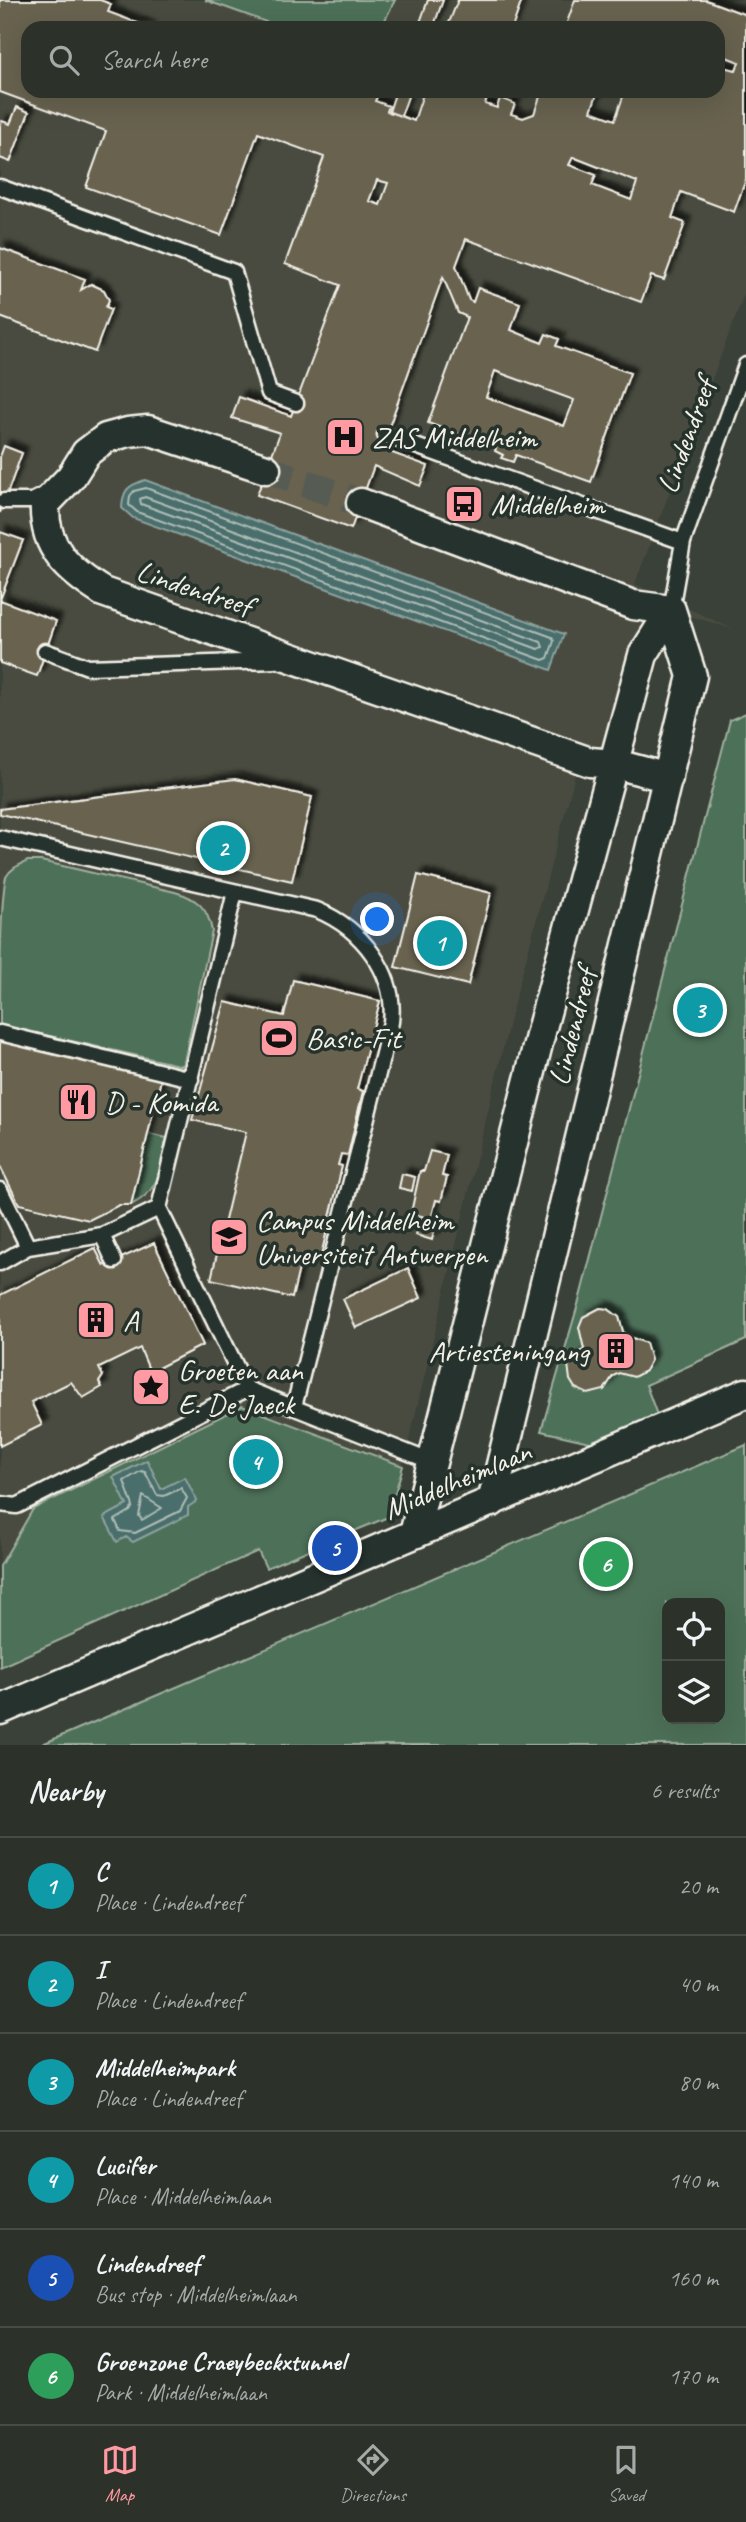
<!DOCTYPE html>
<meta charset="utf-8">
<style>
body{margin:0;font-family:Caveat,sans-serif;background:#383d36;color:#f1f3f6}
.controls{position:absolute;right:21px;bottom:21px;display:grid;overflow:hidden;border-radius:14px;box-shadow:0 7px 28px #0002}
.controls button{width:63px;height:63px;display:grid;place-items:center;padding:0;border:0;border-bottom:2px solid #484c47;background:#2c312a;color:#f1f3f6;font:35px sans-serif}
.you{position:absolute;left:378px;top:920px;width:24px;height:24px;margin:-18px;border:5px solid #fff;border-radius:50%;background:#1a73e8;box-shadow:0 0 0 10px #1a73e833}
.badge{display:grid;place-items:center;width:46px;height:46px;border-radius:50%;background:#ff9aa2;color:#fff;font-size:23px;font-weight:700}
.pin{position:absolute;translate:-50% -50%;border:4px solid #fff;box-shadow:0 2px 7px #0006}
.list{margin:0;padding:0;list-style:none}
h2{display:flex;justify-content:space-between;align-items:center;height:91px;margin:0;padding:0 28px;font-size:30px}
h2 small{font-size:23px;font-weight:400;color:#a6a9a8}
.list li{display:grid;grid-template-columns:46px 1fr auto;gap:21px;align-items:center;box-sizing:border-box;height:98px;padding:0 28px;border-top:2px solid #484c47}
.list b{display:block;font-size:26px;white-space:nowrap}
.list p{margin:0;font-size:23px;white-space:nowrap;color:#a6a9a8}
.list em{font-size:23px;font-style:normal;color:#a6a9a8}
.icon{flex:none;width:38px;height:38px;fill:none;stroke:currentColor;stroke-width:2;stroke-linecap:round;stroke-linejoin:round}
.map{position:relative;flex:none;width:746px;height:1745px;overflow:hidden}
.search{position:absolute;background:#2c312a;box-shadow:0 7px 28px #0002;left:21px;right:21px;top:21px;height:77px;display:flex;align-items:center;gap:18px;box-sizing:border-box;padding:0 24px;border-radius:21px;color:#a6a9a8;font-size:26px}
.sheet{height:679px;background:#2c312a}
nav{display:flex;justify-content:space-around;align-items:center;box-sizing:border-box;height:98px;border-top:2px solid #484c47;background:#2c312a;font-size:19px;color:#a6a9a8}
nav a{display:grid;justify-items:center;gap:4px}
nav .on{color:#ff9aa2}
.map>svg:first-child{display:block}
.built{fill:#484b3f;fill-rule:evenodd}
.green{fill:#4d6f59;stroke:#a0b0a0;stroke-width:2;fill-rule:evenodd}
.water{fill:#496e6c;stroke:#8da29e;stroke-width:2}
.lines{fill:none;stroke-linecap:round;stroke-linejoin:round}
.shore{stroke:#b0bdb6;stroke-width:2}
.building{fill:#676250;stroke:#f4f1e8;stroke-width:2;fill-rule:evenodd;filter:url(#shadow)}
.minor-tunnel{stroke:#565b52;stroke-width:28;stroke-dasharray:28 14;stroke-linecap:butt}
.service-casing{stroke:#f4f1e8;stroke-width:19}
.minor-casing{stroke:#f4f1e8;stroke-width:33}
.service{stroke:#26332d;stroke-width:14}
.minor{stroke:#26332d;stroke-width:28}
.labels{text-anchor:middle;stroke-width:7;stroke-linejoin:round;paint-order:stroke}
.street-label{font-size:30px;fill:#f4f1e8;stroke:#26332d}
.poi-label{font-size:30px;fill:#f4f1e8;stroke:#26332d;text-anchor:start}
</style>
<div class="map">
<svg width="746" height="1745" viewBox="0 0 746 1745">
<defs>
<filter id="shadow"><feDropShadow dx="6" dy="-6" stdDeviation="2" flood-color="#0009"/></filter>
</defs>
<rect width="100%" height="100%" fill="#3a4138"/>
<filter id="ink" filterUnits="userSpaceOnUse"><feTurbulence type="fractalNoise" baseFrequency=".0143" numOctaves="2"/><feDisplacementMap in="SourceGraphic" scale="14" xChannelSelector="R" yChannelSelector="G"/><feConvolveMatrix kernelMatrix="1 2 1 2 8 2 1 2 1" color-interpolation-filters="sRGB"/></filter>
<g filter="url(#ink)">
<path class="built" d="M0 0H746V289L635 584 735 630 671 610 616 764 577 768 511 1015 403 1466 386 1460 0 1620ZM28 28H718V91H28Z"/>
<path class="green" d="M205 0H395L381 28H283Z
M746 713V1340L646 1385 657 1415 594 1443 541 1431 579 1301 730 720Z
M28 861H41L175 892C197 898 208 908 212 931L183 1066 0 1025C0 993 0 902 6 877 11 868 19 865 28 861Z
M148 1134 167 1138C159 1168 162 1190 131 1205Z
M242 1406 403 1466 388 1517 266 1568 258 1551 0 1667V1566L33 1509Z
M746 1445V1745H40ZM667 1603H720V1719H667Z"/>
<path class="water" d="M145 480 564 634 551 670 133 518 122 508C123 490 127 486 145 480Z
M147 1460 161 1489 185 1477 197 1501 188 1507V1515L133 1542 126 1537 117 1542 104 1517 127 1505 113 1477Z"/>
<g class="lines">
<path class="shore" d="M146 488 552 637 554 641 548 658 543 660 137 512 129 505 130 496 134 491Z
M145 497 541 642 543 647 538 649 141 504 140 499Z
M141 1471 145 1472 157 1495 164 1496 181 1488 187 1498 180 1511 135 1533 120 1531 115 1520 130 1511 133 1506 124 1481Z
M143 1496 162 1508 142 1520 139 1516Z"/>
</g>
<path class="building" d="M0 0H100L111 4 108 12 151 28H28V91H361L377 97 375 101 389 106 387 111 414 121 424 91H489L485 104 497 108 500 98 515 104 511 114 523 118 534 114 542 91H598L591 111 615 120 625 91H718V66L736 70 739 62 719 54 718 57V28H565L575 0H706L746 15V179L734 212 681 192 672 218 685 223 664 280 651 276 641 302 466 239 456 266 469 300 473 302 478 288 520 303 511 330 542 343 546 334 559 339 556 346 630 373 591 482 516 455 513 462 501 458 503 455 495 451 496 448 428 423 467 317 458 313 443 277 381 449 428 466 420 486 374 466 351 529 257 495 280 433 232 418 239 397 291 416 340 285 285 264 324 157 258 133 221 235 86 187 106 131 0 92ZM573 157 637 182 631 200 592 185 596 175 569 165ZM377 180 388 183 380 205 369 201ZM495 371 574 400 564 426 486 397Z
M428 0H443L433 28H418Z
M458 0H522L512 28H447Z
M396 91H410L401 116 389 112Z
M17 107 29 112 10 162 0 158V127L2 121 10 124Z
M0 248 85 279 81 290 91 284 104 290 109 300 106 307 111 309 95 352 0 317Z
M4 446 22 453 0 513V457Z
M0 532 23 540 0 600 56 621 37 676 0 663Z
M235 779 312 797 292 881 0 814V809Z
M418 875 491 893 468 985 395 967Z
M293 980 380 1001 357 1089 363 1091 348 1155 341 1154 338 1165 342 1166 320 1260 302 1256 292 1298 211 1279 246 1132 192 1120 225 1002 284 1016Z
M0 1037 162 1075 131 1205H119L89 1220 19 1204 0 1166Z
M430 1151 447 1155 442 1176 447 1177 441 1201 436 1200 431 1219 411 1213 420 1171H424Z
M402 1174 415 1177 412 1191 399 1188Z
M420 1219 436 1223 432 1240 416 1235Z
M154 1243 203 1345 150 1372 140 1348 99 1368 103 1376 99 1382 102 1387 83 1398 71 1382 31 1402 42 1425 0 1446V1295L95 1248 104 1266Z
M408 1268 421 1298 356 1328 343 1299Z
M600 1308 608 1309 619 1317 624 1335 646 1343 651 1360 645 1371 634 1377 619 1373 613 1376 604 1390 588 1394 575 1388 570 1380 568 1364 584 1349 579 1327 583 1317Z"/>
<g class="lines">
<path class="minor-tunnel" d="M266 469 361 503"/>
<g class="service-casing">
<path id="service" d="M0 187 234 272 269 393 296 403
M385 435 683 542
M4 501H32L48 493
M671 610 683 542 746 365
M45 651 88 667 275 661
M0 838 317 910C361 928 397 973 391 1022L294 1407
M235 892 159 1208 247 1389 432 1462
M0 1033 191 1079
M0 1190 28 1247
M102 1235 114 1261
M0 1263 28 1247 102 1235 159 1208
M0 1504 17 1506 247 1389"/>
</g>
<g class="minor-casing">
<path id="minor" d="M266 469 148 430 128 432 106 438 86 453 71 477 45 504C43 548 69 571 103 592L590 762 616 764 668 778
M361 503 633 605 671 610
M492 1502 692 676 671 610
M414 1534 543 1024 643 655 671 610
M0 1710 746 1393"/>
</g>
<use href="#service" class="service"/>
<use href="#minor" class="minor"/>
</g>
</g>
<defs>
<g id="hospital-square" transform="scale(2.0125)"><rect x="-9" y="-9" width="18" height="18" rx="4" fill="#ff9aa2" stroke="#26332d"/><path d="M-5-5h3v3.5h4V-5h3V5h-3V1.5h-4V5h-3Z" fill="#111"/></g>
<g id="bus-square" transform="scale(2.0125)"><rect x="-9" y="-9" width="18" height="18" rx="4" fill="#ff9aa2" stroke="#26332d"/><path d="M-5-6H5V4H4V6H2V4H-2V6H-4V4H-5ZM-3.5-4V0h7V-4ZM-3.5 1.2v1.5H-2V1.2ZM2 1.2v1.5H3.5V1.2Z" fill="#111"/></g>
<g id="stadium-square" transform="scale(2.0125)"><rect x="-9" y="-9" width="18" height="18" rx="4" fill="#ff9aa2" stroke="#26332d"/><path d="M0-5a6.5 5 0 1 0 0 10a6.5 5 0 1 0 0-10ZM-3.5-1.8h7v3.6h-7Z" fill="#111"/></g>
<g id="restaurant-square" transform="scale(2.0125)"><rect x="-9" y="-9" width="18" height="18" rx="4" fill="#ff9aa2" stroke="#26332d"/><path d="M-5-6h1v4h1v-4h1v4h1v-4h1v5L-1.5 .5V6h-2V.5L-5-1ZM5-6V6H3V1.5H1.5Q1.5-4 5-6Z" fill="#111"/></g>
<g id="university-square" transform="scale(2.0125)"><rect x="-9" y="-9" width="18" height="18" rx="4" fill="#ff9aa2" stroke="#26332d"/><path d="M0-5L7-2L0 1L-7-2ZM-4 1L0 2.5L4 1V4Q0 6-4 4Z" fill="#111"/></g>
<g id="building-square" transform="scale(2.0125)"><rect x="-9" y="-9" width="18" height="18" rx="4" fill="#ff9aa2" stroke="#26332d"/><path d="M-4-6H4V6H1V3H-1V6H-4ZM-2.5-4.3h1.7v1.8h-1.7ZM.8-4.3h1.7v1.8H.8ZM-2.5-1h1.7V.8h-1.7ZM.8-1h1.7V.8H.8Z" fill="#111"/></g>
<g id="sight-square" transform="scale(2.0125)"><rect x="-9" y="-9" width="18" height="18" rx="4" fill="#ff9aa2" stroke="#26332d"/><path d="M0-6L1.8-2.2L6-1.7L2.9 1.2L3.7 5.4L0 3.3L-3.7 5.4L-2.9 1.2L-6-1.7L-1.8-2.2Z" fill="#111"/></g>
</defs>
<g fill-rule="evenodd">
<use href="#hospital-square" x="345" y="437"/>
<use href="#bus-square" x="464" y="504"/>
<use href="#stadium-square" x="279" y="1038"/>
<use href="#restaurant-square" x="78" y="1102"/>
<use href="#university-square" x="229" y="1237"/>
<use href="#building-square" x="96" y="1320"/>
<use href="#building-square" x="616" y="1351"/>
<use href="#sight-square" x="151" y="1387"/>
</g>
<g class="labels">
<g class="street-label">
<text transform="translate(686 436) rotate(-70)" y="10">Lindendreef</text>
<text transform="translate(194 588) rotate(18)" y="10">Lindendreef</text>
<text transform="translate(572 1027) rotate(-76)" y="10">Lindendreef</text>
<text transform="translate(457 1480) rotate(-23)" y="10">Middelheimlaan</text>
</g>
<g class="poi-label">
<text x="372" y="447">ZAS Middelheim</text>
<text x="491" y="514">Middelheim</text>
<text x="306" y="1048">Basic-Fit</text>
<text x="105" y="1112">D - Komida</text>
<text x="256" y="1230">Campus Middelheim<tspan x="256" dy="34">Universiteit Antwerpen</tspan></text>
<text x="123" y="1330">A</text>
<text x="589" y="1361" text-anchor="end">Artiesteningang</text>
<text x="178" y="1380">Groeten aan<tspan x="178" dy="34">E. De Jaeck</tspan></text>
</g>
</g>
</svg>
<div class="controls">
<button><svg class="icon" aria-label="locate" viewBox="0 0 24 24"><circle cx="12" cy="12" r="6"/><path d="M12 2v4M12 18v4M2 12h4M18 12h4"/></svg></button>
<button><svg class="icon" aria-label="layers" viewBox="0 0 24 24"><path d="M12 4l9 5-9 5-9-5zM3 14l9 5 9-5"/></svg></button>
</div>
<div class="you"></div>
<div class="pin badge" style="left:440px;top:943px;background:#0f9aa8">1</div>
<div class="pin badge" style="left:223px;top:848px;background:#0f9aa8">2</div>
<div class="pin badge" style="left:700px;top:1010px;background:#0f9aa8">3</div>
<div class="pin badge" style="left:256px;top:1462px;background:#0f9aa8">4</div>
<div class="pin badge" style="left:335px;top:1548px;background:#1a4fb4">5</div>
<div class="pin badge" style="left:606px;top:1564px;background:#2e9e5b">6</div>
<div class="search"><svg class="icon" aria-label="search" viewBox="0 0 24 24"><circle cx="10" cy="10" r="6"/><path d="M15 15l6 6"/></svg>Search here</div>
</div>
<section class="sheet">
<h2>Nearby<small>6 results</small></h2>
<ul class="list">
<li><span class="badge" style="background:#0f9aa8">1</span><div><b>C</b><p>Place · Lindendreef</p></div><em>20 m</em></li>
<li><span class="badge" style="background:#0f9aa8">2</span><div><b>I</b><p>Place · Lindendreef</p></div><em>40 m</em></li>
<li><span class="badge" style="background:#0f9aa8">3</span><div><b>Middelheimpark</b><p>Place · Lindendreef</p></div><em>80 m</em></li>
<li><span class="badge" style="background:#0f9aa8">4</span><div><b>Lucifer</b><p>Place · Middelheimlaan</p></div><em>140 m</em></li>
<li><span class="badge" style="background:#1a4fb4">5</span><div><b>Lindendreef</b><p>Bus stop · Middelheimlaan</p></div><em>160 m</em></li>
<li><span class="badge" style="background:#2e9e5b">6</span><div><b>Groenzone Craeybeckxtunnel</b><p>Park · Middelheimlaan</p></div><em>170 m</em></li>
</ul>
</section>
<nav>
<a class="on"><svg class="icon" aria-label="map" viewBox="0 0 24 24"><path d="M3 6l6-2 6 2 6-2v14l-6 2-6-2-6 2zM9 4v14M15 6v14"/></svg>Map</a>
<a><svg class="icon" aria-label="directions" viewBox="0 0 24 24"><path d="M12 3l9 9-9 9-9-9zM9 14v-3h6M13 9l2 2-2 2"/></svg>Directions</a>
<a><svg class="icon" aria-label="saved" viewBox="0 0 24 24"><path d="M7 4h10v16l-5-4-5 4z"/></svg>Saved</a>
</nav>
